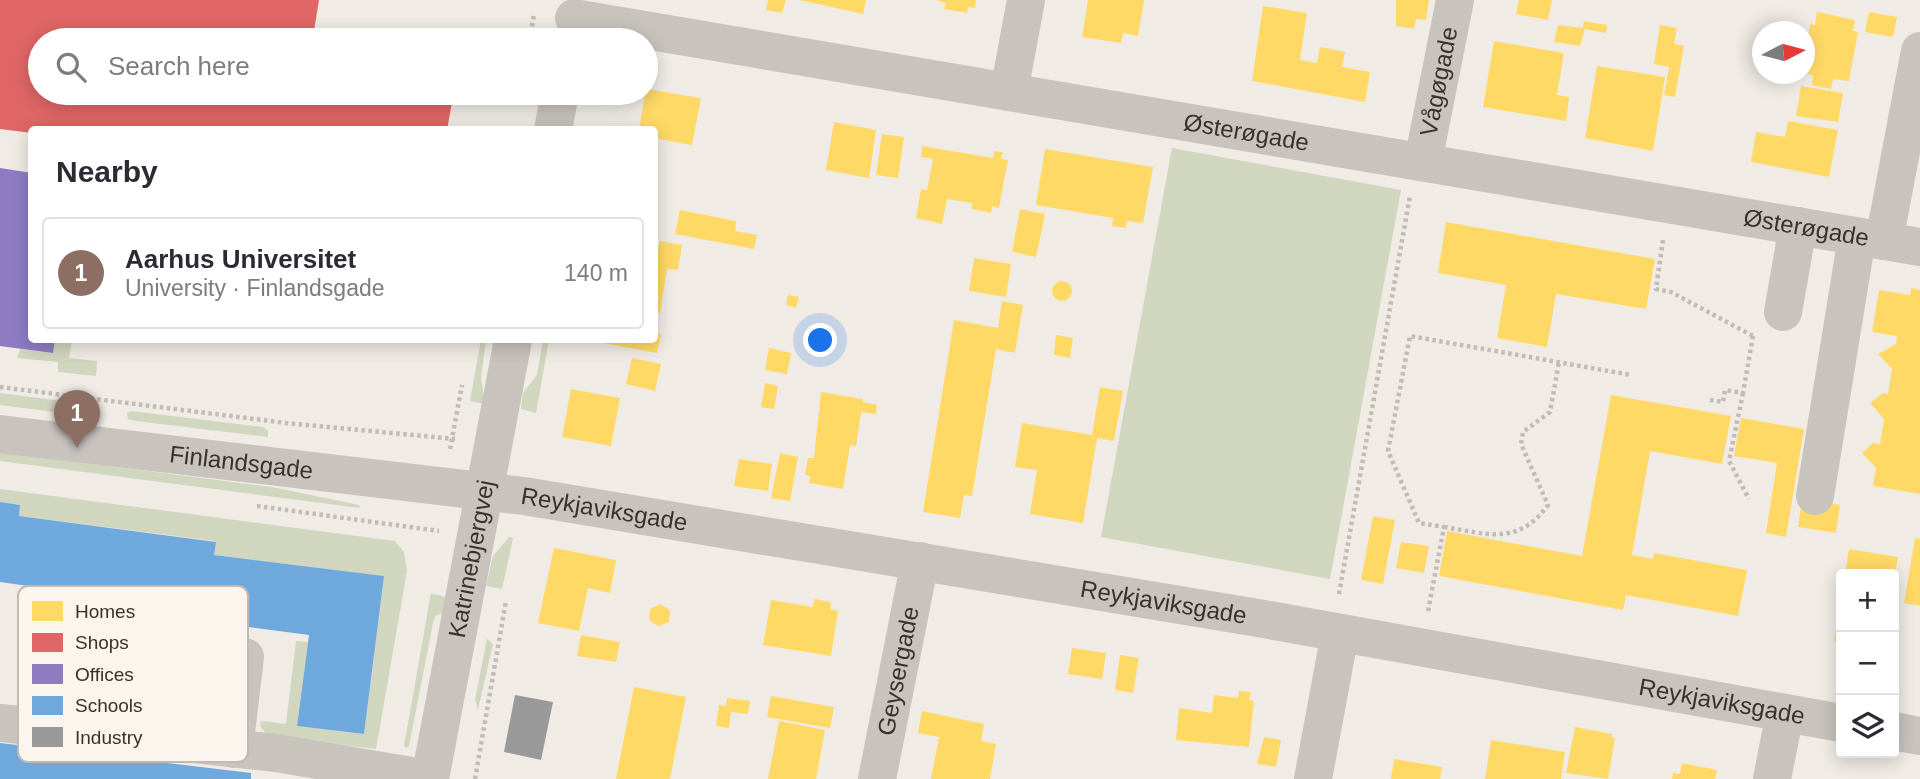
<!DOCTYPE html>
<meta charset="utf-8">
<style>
body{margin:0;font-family:Helvetica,sans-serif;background:#f2f2f3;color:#2b2b33}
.controls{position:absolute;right:21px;bottom:21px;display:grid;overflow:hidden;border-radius:7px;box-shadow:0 4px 18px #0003}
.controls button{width:63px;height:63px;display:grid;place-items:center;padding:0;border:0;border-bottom:2px solid #e1e1e2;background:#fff;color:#2b2b33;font:35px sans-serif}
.compass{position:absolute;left:1752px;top:21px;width:63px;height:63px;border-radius:50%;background:#fff;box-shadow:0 4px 18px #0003;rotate:84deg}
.you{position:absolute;left:821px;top:341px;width:24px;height:24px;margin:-18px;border:5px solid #fff;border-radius:50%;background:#1a73e8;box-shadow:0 0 0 10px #1a73e833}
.badge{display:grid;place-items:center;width:46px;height:46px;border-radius:50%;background:#7a716c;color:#fff;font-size:23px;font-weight:700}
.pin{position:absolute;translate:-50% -58px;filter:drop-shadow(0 2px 4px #0008)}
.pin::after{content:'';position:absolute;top:37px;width:24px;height:21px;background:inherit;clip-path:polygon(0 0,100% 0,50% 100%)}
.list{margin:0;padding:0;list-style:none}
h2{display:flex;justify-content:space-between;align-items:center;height:91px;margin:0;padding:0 28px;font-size:30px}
h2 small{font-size:23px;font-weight:400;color:#7c7c81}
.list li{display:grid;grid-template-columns:46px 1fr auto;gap:21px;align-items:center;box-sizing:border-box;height:112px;margin:0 14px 14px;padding:0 14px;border:2px solid #e1e1e2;border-radius:7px}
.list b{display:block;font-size:26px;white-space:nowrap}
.list p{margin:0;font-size:23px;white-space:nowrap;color:#7c7c81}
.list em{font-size:23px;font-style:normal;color:#7c7c81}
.icon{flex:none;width:38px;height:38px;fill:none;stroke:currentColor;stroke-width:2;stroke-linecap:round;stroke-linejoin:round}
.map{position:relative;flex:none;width:1920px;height:779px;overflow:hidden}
.search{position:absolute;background:#fff;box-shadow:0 4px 18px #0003;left:28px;top:28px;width:630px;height:77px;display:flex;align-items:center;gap:18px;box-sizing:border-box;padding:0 24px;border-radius:38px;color:#7c7c81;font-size:26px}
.panel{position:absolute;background:#fff;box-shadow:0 4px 18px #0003;left:28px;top:126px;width:630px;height:217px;border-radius:7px}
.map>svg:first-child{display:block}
.green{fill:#d1d6bf}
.homes{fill:#ffd966}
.shops{fill:#e06666}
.offices{fill:#8e7cc3}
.schools{fill:#6fa8dc}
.industry{fill:#999}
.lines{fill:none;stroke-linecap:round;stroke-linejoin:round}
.path{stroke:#c2bbb6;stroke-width:4.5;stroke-dasharray:3.5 3.5;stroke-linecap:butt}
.minor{stroke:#c9c3be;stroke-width:38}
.labels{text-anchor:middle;stroke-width:7;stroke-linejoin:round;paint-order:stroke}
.street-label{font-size:24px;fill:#3b302b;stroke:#fbf5ee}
.key{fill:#fbf5ee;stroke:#c1bab4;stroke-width:2}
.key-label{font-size:19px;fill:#3b302b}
</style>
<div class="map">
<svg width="1920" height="779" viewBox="0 0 1920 779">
<rect width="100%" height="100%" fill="#f0ebe5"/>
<path class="green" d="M1172 148 1401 190 1330 579 1101 537Z
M55 340H72L69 358 97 361 96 376 58 372V362L17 358 20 349 53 353Z
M481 340H486L481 378 485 404 470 401Z
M543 340H549L536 413 521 409 523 393 537 375Z
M0 393 86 404 88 414 84 416 0 405Z
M131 411 263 427 268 431V437L136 421 128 419 127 413Z
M0 452 272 487 359 505 360 508 0 461Z
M0 489 395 541 404 552 407 571 376 749 268 736 260 726 261 721 286 724 296 641 308 642 297 726 364 734 384 576 214 555 215 541 19 516 20 505 0 502Z
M509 537 513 538 502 589 486 586 493 556Z
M431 593 449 598 443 613 435 616 433 623 409 746 406 748 404 746Z
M487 639 493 644 478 710 475 700Z"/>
<path class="homes" d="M768 0H786L782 13 766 10Z
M799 0H866L863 14Z
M936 0H976L975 8 968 7 967 13 944 9 946 3Z
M1088 0H1144L1138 36 1123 33 1121 43 1082 37Z
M1396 0H1429L1426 20 1416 19 1414 29 1396 26Z
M1519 0H1552L1548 20 1516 14Z
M1263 6 1307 13 1300 60 1317 63 1320 47 1345 52 1342 67 1370 72 1365 102 1252 81Z
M1817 12 1855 20 1853 31 1858 32 1849 81 1833 79 1831 89 1812 85 1813 75 1804 73 1810 24 1815 25Z
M1869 12 1897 17 1893 37 1865 32Z
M1584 21 1607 25 1606 33 1585 29 1580 46 1554 42 1558 25 1583 28Z
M1660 25 1677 28 1674 44 1684 46 1675 97 1664 95 1669 67 1654 64Z
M1494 41 1564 53 1557 95 1569 97 1566 121 1483 107Z
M1597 66 1665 77 1653 151 1585 138Z
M1801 86 1843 93 1838 122 1796 116Z
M646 89 701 98 692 145 654 138V130H639Z
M1788 121 1838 130 1829 177 1751 162 1756 132 1785 137Z
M834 122 876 130 869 178 826 170Z
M882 134 904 137 898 178 876 175Z
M922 146 993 158 994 151 1003 152 1001 159 1008 160 999 208 992 206 991 213 972 209V203L947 199 942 224 916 218 921 189 927 190 933 159 921 157Z
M1045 149 1153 167 1143 223 1127 221 1126 228 1112 226 1113 218 1036 205Z
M1020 209 1045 214 1036 257 1012 252Z
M680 210 736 221 735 231 757 235 754 249 675 234Z
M1446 222 1655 259 1646 309 1556 294 1547 347 1497 338 1506 285 1438 273Z
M660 241 682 245 678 270 667 269 660 313 654 312V266Z
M974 258 1011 264 1006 297 969 291Z
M1052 291a10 10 0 1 1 20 0a10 10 0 1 1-20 0Z
M1911 288 1920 290V494L1873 486 1876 468 1862 453 1873 443 1880 444 1884 419 1870 403 1883 393 1888 394 1892 369 1878 354 1896 344 1897 336 1872 332 1879 290 1910 295Z
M788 295 799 297 796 308 786 305Z
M1002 301 1023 305 1015 353 996 349 972 496 964 495 960 518 923 512 954 320 998 328Z
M654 332 661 334 657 353 592 341 654 340Z
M1056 335 1073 338 1070 358 1054 355Z
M769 348 791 353 787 374 765 370Z
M632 358 661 364 655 391 626 384Z
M765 383 778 386 774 409 761 407Z
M1100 387 1123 391 1114 441 1097 438 1083 523 1030 514 1037 470 1015 467 1022 423 1092 435Z
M571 389 620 398 611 446 562 437Z
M821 392 863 399V402L877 405 876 414 861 412 856 446 850 445 843 489 809 483 810 476 805 475 808 458H814Z
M1611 395 1731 416 1722 464 1650 451 1632 555 1653 559 1654 553 1747 570 1738 616 1626 595 1623 610 1439 576 1447 531 1582 556Z
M1741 418 1804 429 1786 537 1766 533 1777 463 1734 456Z
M780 453 798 457 790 501 771 498Z
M739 459 772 464 768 491 734 486Z
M1802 498 1840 505 1836 533 1798 527Z
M1373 516 1395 520 1383 584 1361 580Z
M1915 538 1920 539V606L1904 603Z
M1401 542 1429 546 1424 573 1396 568Z
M554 548 616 560 610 593 588 588 579 631 538 623Z
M1849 549 1898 557 1895 574H1845Z
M814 599 831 602 830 609 838 611 831 656 763 645 771 600 813 607Z
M660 604 670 610 669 622 659 626 649 620 650 609Z
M1840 605H1841V643L1834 641Z
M581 635 620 642 616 662 577 656Z
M1072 648 1106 653 1102 679 1068 674Z
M1120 655 1139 658 1133 693 1115 690Z
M634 687 686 697 670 779H616Z
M1239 691 1251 692 1249 700 1254 701 1249 747 1176 740 1179 708 1212 713 1214 695 1238 698Z
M771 696 834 707 830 728 767 717Z
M727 698 750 701 748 714 731 712 729 728 716 726 719 705 726 706Z
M922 711 984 724 981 741 996 744 990 779H931L939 737 918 733Z
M779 721 825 730 816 779H768Z
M1575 727 1612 734 1611 737 1615 738 1608 779 1566 773Z
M1264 737 1281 740 1276 767 1257 764Z
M1491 740 1565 752 1561 779H1485Z
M1394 759 1442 767 1440 779H1391Z
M1682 763 1717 770 1715 779H1672L1673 773 1680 774Z"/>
<path class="shops" d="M0 0H319L313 37 323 40H40V93H364L384 97 386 93H399L452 102 447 130H32V133L0 129Z"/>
<path class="offices" d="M0 168 32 173V340H55L53 353 0 346Z"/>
<path class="schools" d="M0 502 20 505 19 516 216 542 214 555 384 576 364 734 297 726 309 635 194 620 179 618 168 710 101 700 114 598 0 582Z
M0 743 251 773V779H0Z"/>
<path class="industry" d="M515 695 553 702 541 760 504 752Z"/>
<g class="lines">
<path class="path" d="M529 40 534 15
M1663 240 1656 289 1671 292 1753 336
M0 387 286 423 455 439
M1743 393 1729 461 1749 499
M1710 400 1723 402 1725 390 1743 393 1753 336
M450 449 462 385
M257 506 439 531
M1444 527C1488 534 1518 546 1548 505L1521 444 1523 432 1550 412 1559 362
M1339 594 1410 196
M1428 611 1444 527 1419 523 1388 451 1410 336 1631 375
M184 704 194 620
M475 779 506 601"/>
<g class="minor">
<path id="s1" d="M574 18 1920 247"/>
<path d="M1009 92 1026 0"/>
<path d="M553 130 560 93"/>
<path id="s2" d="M1423 162 1455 0"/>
<path d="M1884 241 1920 51"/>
<path d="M1783 312 1798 226"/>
<path id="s3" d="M0 434 524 496 1258 618 1841 723"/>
<path d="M1815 496 1857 237"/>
<path d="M0 723 276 753 429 779"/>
<path d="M42 728 51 628"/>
<path d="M1894 731 1920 736"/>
<path d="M234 749 245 657"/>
<path id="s4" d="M430 779 513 340"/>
<path id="s5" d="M877 779 920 561"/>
<path d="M1313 779 1340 633"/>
<path d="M1772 779 1785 713"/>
</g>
</g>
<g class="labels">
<g class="street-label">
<text dy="8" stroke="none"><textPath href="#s2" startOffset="82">Vågøgade</textPath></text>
<text dy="8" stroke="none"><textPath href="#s1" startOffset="682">Østerøgade</textPath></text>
<text dy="8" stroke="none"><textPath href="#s1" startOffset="1250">Østerøgade</textPath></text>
<text dy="8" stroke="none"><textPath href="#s3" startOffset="243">Finlandsgade</textPath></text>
<text dy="8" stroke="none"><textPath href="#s3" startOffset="609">Reykjaviksgade</textPath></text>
<text dy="8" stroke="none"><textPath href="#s4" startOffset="224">Katrinebjergvej</textPath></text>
<text dy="8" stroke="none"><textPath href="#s3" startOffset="1176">Reykjaviksgade</textPath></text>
<text dy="8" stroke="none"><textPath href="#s5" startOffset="110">Geysergade</textPath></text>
<text dy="8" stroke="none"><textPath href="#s3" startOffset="1743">Reykjaviksgade</textPath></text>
</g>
</g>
<rect x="18" y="586" width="230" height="176" rx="10" class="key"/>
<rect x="32" y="601" width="31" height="20" fill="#ffd966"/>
<rect x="32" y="633" width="31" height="19" fill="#e06666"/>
<rect x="32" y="664" width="31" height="20" fill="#8e7cc3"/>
<rect x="32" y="696" width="31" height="19" fill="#6fa8dc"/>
<rect x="32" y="727" width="31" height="20" fill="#999"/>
<g class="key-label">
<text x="75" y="618">Homes</text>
<text x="75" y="649">Shops</text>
<text x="75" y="681">Offices</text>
<text x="75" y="712">Schools</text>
<text x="75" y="744">Industry</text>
</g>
</svg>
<div class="controls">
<button>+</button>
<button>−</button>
<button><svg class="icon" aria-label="layers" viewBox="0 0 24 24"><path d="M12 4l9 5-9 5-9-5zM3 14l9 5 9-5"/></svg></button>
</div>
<svg class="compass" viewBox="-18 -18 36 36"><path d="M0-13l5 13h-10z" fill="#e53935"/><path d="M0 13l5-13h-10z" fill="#7c7c81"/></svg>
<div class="you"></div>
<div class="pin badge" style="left:77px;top:448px;background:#8d6e63">1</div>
<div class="search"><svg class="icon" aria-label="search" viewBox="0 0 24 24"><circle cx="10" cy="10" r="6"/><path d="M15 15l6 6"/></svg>Search here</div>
<section class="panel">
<h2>Nearby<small></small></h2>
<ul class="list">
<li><span class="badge" style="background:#8d6e63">1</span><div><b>Aarhus Universitet</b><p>University · Finlandsgade</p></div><em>140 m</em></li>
</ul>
</section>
</div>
